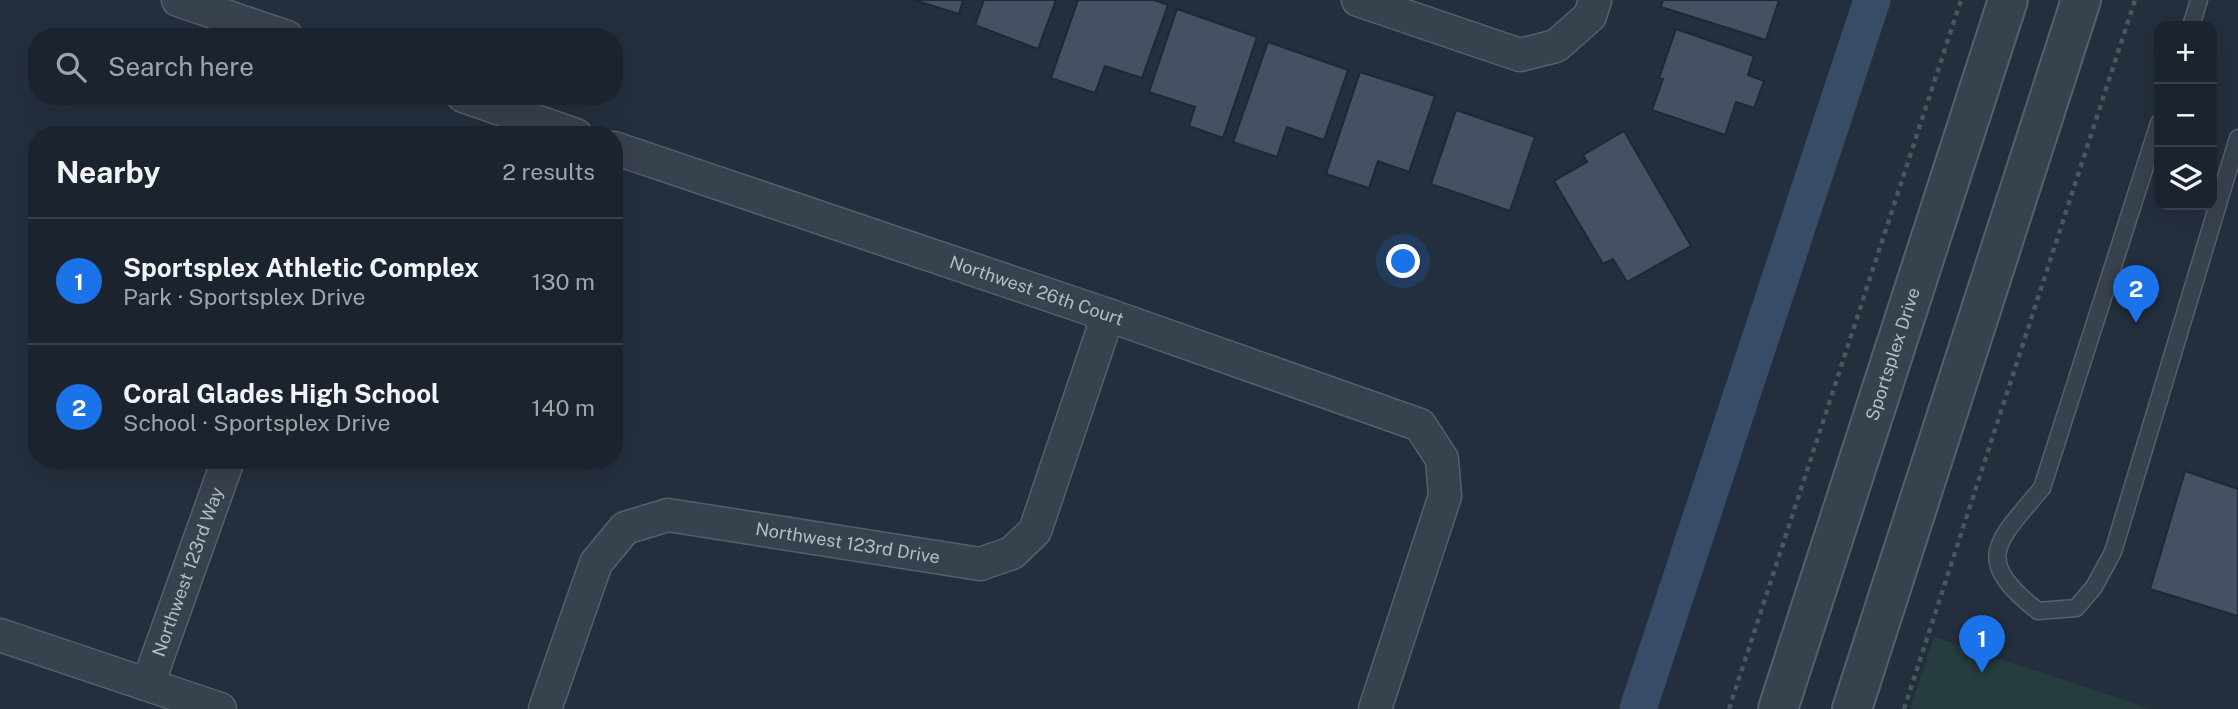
<!DOCTYPE html>
<meta charset="utf-8">
<style>
body{margin:0;font-family:"Public Sans",sans-serif;background:#242b36;color:#f1f3f6}
.controls{position:absolute;right:21px;top:21px;display:grid;overflow:hidden;border-radius:14px;box-shadow:0 7px 28px #0002}
.controls button{width:63px;height:63px;display:grid;place-items:center;padding:0;border:0;border-bottom:2px solid #39404a;background:#1b232e;color:#f1f3f6;font:35px sans-serif}
.you{position:absolute;left:1404px;top:262px;width:24px;height:24px;margin:-18px;border:5px solid #fff;border-radius:50%;background:#1a73e8;box-shadow:0 0 0 10px #1a73e833}
.badge{display:grid;place-items:center;width:46px;height:46px;border-radius:50%;background:#1a73e8;color:#fff;font-size:23px;font-weight:700}
.pin{position:absolute;translate:-50% -58px;filter:drop-shadow(0 2px 4px #0008)}
.pin::after{content:'';position:absolute;top:37px;width:24px;height:21px;background:inherit;clip-path:polygon(0 0,100% 0,50% 100%)}
.list{margin:0;padding:0;list-style:none}
h2{display:flex;justify-content:space-between;align-items:center;height:91px;margin:0;padding:0 28px;font-size:30px}
h2 small{font-size:23px;font-weight:400;color:#a0a4aa}
.list li{display:grid;grid-template-columns:46px 1fr auto;gap:21px;align-items:center;box-sizing:border-box;height:126px;padding:0 28px;border-top:2px solid #39404a}
.list b{display:block;font-size:26px;white-space:nowrap}
.list p{margin:0;font-size:23px;white-space:nowrap;color:#a0a4aa}
.list em{font-size:23px;font-style:normal;color:#a0a4aa}
.icon{flex:none;width:38px;height:38px;fill:none;stroke:currentColor;stroke-width:2;stroke-linecap:round;stroke-linejoin:round}
.map{position:relative;flex:none;width:2238px;height:709px;overflow:hidden}
.search{position:absolute;background:#1b232e;box-shadow:0 7px 28px #0002;left:28px;top:28px;width:595px;height:77px;display:flex;align-items:center;gap:18px;box-sizing:border-box;padding:0 24px;border-radius:28px;color:#a0a4aa;font-size:26px}
.panel{position:absolute;background:#1b232e;box-shadow:0 7px 28px #0002;left:28px;top:126px;width:595px;height:343px;border-radius:28px}
.map>svg:first-child{display:block}
.green{fill:#263c3f}
.lines{fill:none;stroke-linecap:round;stroke-linejoin:round}
.canal{stroke:#394c67;stroke-width:37}
.building{fill:#455162;stroke:#1f2835;stroke-width:2}
.service-casing{stroke:#565f6c;stroke-width:19}
.minor-casing{stroke:#565f6c;stroke-width:35}
.tertiary-casing{stroke:#565f6c;stroke-width:42}
.path{stroke:#44595c;stroke-width:4.5;stroke-dasharray:5 5;stroke-linecap:butt}
.service{stroke:#38414e;stroke-width:16}
.minor{stroke:#38414e;stroke-width:32}
.tertiary{stroke:#38414e;stroke-width:38}
.labels{text-anchor:middle;stroke-width:5;stroke-linejoin:round;paint-order:stroke}
.street-label{font-size:18px;fill:#b4bcc9;stroke:#1d2633}
</style>
<div class="map">
<svg width="2238" height="709" viewBox="0 0 2238 709">
<rect width="100%" height="100%" fill="#242f3e"/>
<path class="green" d="M1934 637 2151 709H1910Z"/>
<g class="lines">
<path class="canal" d="M1638 709 1872 0"/>
</g>
<path class="building" d="M914 0H963L959 14Z
M984 0H1056L1038 49 975 25Z
M1078 0H1154L1168 5 1142 78 1105 66 1095 93 1051 78Z
M1663 0H1779L1766 40 1661 7Z
M1177 9 1257 37 1223 138 1189 126 1195 107 1149 92Z
M1676 29 1754 56 1748 75 1764 81 1754 108 1736 102 1725 135 1652 110 1663 79 1659 78Z
M1268 42 1348 70 1324 140 1287 127 1277 157 1233 142Z
M1360 72 1435 96 1409 172 1378 161 1369 188 1326 174Z
M1456 110 1535 137 1510 211 1431 184Z
M1624 131 1691 246 1627 282 1613 259 1603 264 1554 181 1587 162 1583 155Z
M2185 471 2238 489V616L2150 589Z"/>
<g class="lines">
<g class="service-casing">
<path id="service" d="M2191 26 2199 0
M2159 123 2042 488C1996 543 1972 559 2038 611L2076 608 2094 587 2113 552 2238 138"/>
</g>
<g class="minor-casing">
<g id="minor">
<path d="M178 0 287 37"/>
<path d="M1358 0 1520 55 1556 46 1590 16 1595 0"/>
<path d="M463 96 576 135"/>
<path id="s1" d="M614 148 1108 315 1420 425 1442 459 1445 496 1375 709"/>
<path d="M0 635 220 709"/>
<path id="s2" d="M148 684 228 460"/>
<path id="s3" d="M545 709 596 563 625 528 668 515 980 564 1012 553 1035 531 1108 315"/>
</g>
</g>
<g class="tertiary-casing">
<g id="tertiary">
<path id="s4" d="M1778 709 2008 0"/>
<path d="M1852 709 2081 0"/>
</g>
</g>
<path class="path" d="M1729 709 1961 0
M1904 709 2135 0"/>
<use href="#service" class="service"/>
<use href="#minor" class="minor"/>
<use href="#tertiary" class="tertiary"/>
</g>
<g class="labels">
<g class="street-label">
<text dy="6" stroke="none"><textPath href="#s1" startOffset="446">Northwest 26th Court</textPath></text>
<text dy="6" stroke="none"><textPath href="#s4" startOffset="373">Sportsplex Drive</textPath></text>
<text dy="6" stroke="none"><textPath href="#s3" startOffset="427">Northwest 123rd Drive</textPath></text>
<text dy="6" stroke="none"><textPath href="#s2" startOffset="119">Northwest 123rd Way</textPath></text>
</g>
</g>
</svg>
<div class="controls">
<button>+</button>
<button>−</button>
<button><svg class="icon" aria-label="layers" viewBox="0 0 24 24"><path d="M12 4l9 5-9 5-9-5zM3 14l9 5 9-5"/></svg></button>
</div>
<div class="you"></div>
<div class="pin badge" style="left:1982px;top:673px">1</div>
<div class="pin badge" style="left:2136px;top:323px">2</div>
<div class="search"><svg class="icon" aria-label="search" viewBox="0 0 24 24"><circle cx="10" cy="10" r="6"/><path d="M15 15l6 6"/></svg>Search here</div>
<section class="panel">
<h2>Nearby<small>2 results</small></h2>
<ul class="list">
<li><span class="badge">1</span><div><b>Sportsplex Athletic Complex</b><p>Park · Sportsplex Drive</p></div><em>130 m</em></li>
<li><span class="badge">2</span><div><b>Coral Glades High School</b><p>School · Sportsplex Drive</p></div><em>140 m</em></li>
</ul>
</section>
</div>
